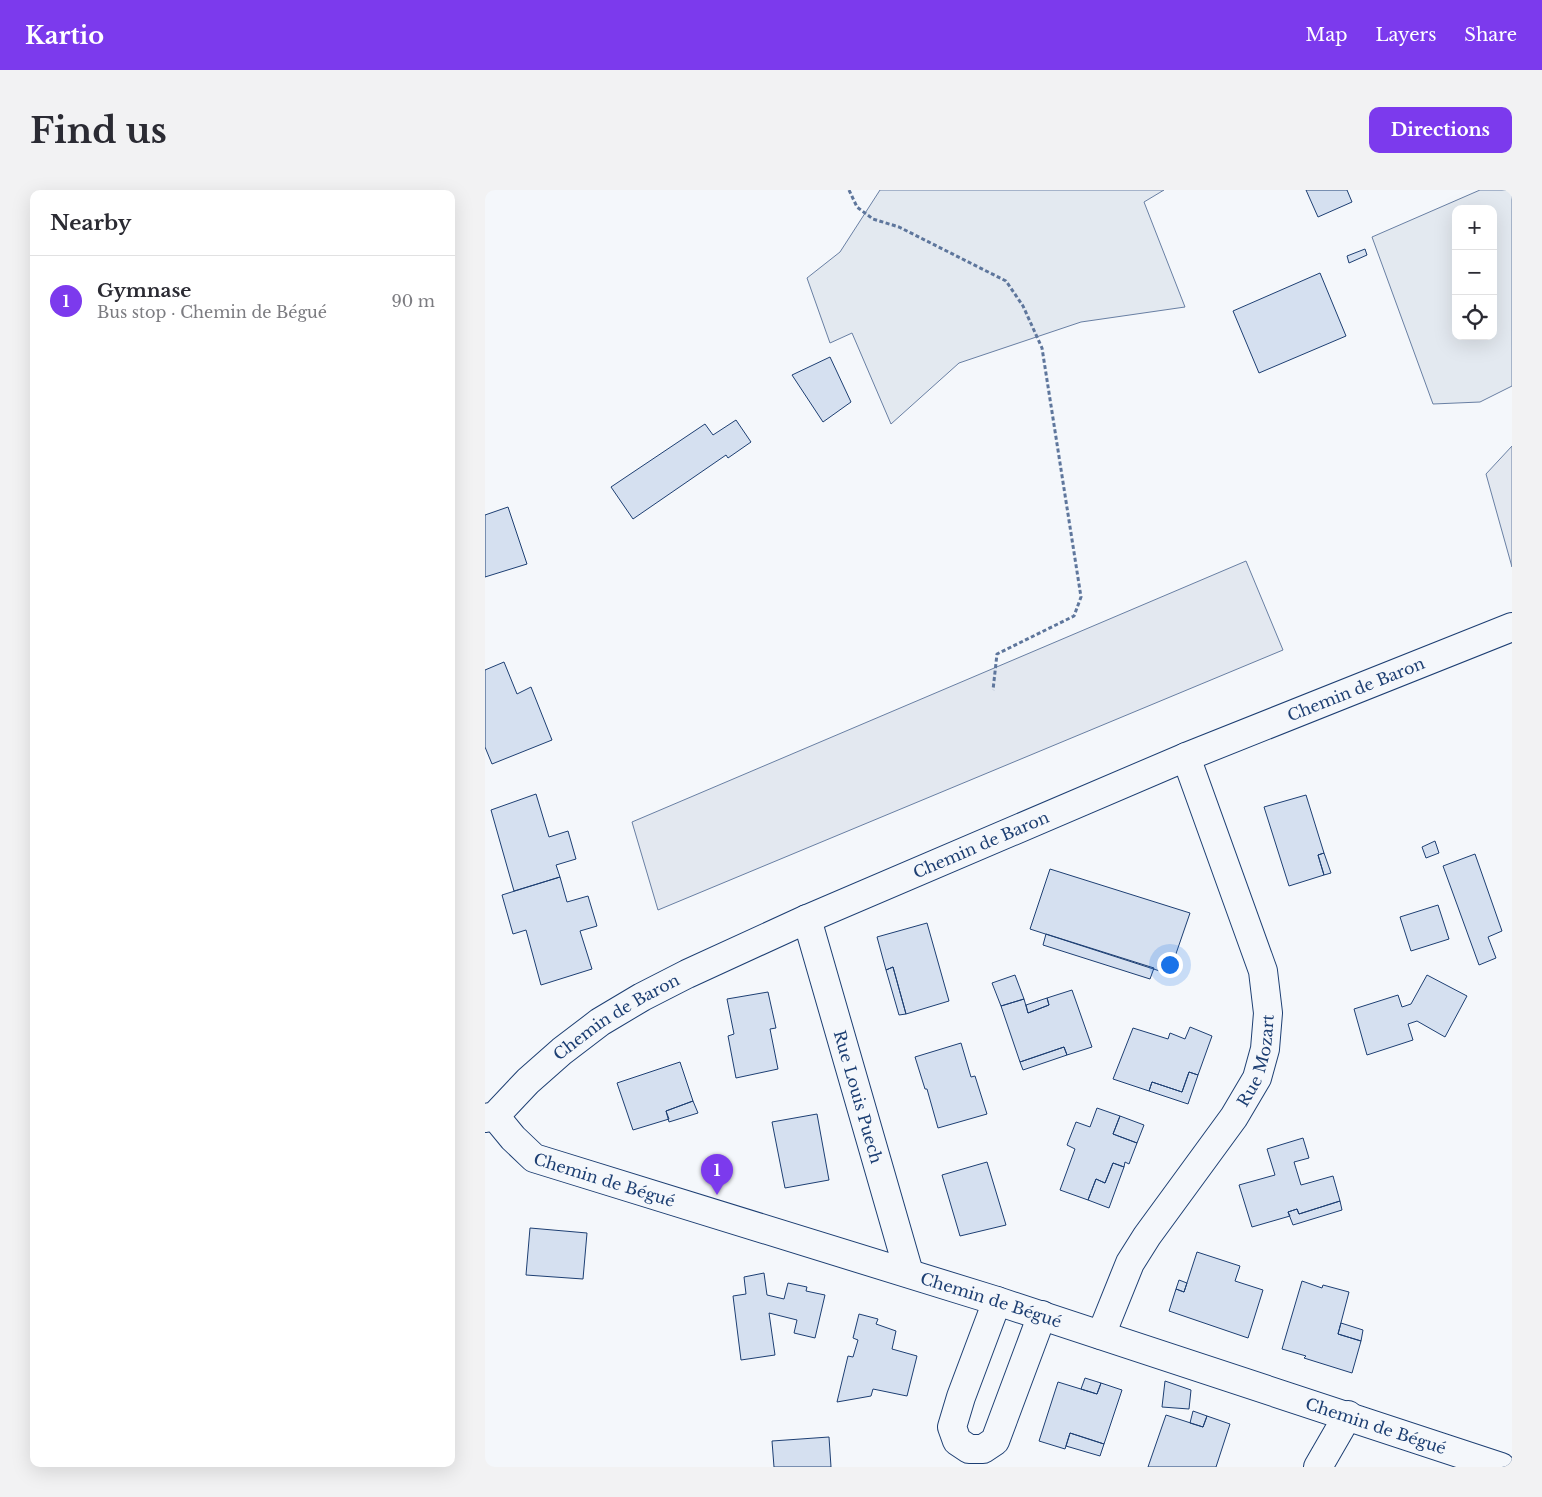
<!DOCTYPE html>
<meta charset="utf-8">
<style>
body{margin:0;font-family:"Libre Baskerville",serif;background:#f2f2f3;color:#2b2b33}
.controls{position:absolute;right:15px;top:15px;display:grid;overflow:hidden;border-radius:10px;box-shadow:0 5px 20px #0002}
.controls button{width:45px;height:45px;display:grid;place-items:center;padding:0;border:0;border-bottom:1px solid #e1e1e2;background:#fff;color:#2b2b33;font:25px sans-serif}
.you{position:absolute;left:684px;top:774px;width:18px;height:18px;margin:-12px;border:4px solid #fff;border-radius:50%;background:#1a73e8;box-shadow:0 0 0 8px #1a73e833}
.badge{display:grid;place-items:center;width:32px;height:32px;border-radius:50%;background:#7c3aed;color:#fff;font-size:16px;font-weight:700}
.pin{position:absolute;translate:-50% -41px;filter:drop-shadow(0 1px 2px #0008)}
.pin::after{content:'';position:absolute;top:26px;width:18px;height:15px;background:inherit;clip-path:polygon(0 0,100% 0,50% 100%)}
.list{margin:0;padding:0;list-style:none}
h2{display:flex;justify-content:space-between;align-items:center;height:65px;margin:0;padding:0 20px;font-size:21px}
h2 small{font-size:16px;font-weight:400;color:#7c7c81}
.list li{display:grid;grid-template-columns:32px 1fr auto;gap:15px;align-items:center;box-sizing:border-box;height:90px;padding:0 20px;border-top:1px solid #e1e1e2}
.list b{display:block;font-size:19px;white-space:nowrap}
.list p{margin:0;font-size:16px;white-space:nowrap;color:#7c7c81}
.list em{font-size:16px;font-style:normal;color:#7c7c81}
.icon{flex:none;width:28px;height:28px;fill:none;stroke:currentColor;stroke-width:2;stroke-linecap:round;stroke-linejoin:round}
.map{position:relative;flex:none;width:1027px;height:1277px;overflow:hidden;border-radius:10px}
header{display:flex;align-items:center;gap:30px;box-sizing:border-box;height:70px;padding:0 25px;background:#7c3aed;color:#fff}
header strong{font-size:24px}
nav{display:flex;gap:28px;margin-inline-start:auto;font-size:18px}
.intro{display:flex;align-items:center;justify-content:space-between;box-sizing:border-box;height:120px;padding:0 30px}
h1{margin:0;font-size:35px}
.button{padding:12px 22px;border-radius:10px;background:#7c3aed;color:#fff;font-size:18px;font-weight:700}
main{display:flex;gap:30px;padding:0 30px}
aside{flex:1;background:#fff;border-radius:10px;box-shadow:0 5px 20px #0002}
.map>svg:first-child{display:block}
.green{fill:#e3e9f0;stroke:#687fa3;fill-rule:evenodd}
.parking{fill:#e3e8f0;stroke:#687fa3}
.building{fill:#d5e0f0;stroke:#1d3f73}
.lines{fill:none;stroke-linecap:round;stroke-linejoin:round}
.minor-casing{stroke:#1d3f73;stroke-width:30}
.path{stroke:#5e769c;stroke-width:3;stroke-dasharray:4 2.5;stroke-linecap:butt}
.minor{stroke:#f4f7fb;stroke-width:28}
.labels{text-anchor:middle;stroke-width:4;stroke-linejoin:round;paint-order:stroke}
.street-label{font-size:16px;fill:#1d3f73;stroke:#f4f7fb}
</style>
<header>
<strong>Kartio</strong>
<nav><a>Map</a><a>Layers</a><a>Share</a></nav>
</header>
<div class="intro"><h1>Find us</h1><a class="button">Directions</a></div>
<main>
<aside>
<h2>Nearby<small></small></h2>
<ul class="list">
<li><span class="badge">1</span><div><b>Gymnase</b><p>Bus stop · Chemin de Bégué</p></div><em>90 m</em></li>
</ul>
</aside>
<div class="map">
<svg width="1027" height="1277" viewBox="0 0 1027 1277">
<rect width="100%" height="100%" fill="#f4f7fb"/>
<path class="green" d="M395 0H679L659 12 700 117 596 132 474 173 406 234 367 143 345 153 322 88 355 62Z
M995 0H1027V196L995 212 948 214 887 47ZM971 19H1008V146H971Z"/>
<path class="parking" d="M1027 256V377L1001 284Z
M761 371 798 460 173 720 147 632Z"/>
<path class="building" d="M821 0H862L867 12 833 27Z
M880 59 882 65 864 73 862 66Z
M835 83 861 146 774 183 748 121Z
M345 167 366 212 338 232 307 185Z
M251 230 266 252 243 268 241 265 148 329 126 297 220 234 228 245Z
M23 317 42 374 0 387V325Z
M19 472 32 504 46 497 67 550 7 574 0 557V480Z
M51 604 64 647 83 641 91 669 71 675 75 687 29 701 6 620Z
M821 605 839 663 833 665 839 685 804 696 779 617Z
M950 651 954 663 941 668 937 657Z
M839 663 846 683 839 685 833 665Z
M990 664 1017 741 1003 747 1011 768 994 775 958 676Z
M565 679 705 723 684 784 545 739Z
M75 687 82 712 103 706 112 736 95 741 107 779 56 795 41 740 28 744 17 705Z
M953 715 964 749 926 761 915 727Z
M442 733 464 811 421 824 408 777 401 780 392 747Z
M561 744 669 778 665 789 558 755Z
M408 777 421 824 414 825 401 780Z
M530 785 539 809 516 816 507 793Z
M942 785 982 806 960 847 932 831 923 834 928 850 882 865 869 819 913 805 917 817 926 814Z
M587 800 607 857 582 865 579 857 535 872 516 816 539 809 543 823 564 815 562 808Z
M283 802 291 838 285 839 293 879 251 888 243 846 249 844 242 809Z
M562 808 564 815 543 823 541 815Z
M705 837 727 846 713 885 704 882 697 902 667 892 664 901 628 889 648 838 683 849 685 843 700 849Z
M476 853 486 887 490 886 502 924 453 938 442 899H440L430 867Z
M579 857 582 865 538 880 535 872Z
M195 872 208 911 181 921 184 929 148 940 132 893Z
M704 882 713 885 703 914 664 901 667 892 697 902Z
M208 911 213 923 184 932 181 921Z
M612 918 635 926 628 944 652 953 644 974 640 972 639 977 628 973 620 993 611 989 603 1010 575 1000 590 959 582 955 591 932 605 937Z
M332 924 344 990 300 998 287 932Z
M635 926 659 935 652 953 628 944Z
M818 948 824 968 809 972 816 995 848 986 855 1011 814 1024 812 1019 803 1022 805 1026 767 1037 754 995 790 985 782 959Z
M502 972 521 1035 475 1046 457 985Z
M628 973 639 977 624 1018 603 1010 611 989 620 993Z
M855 1011 857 1020 808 1035 803 1022 812 1019 814 1024Z
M45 1038 102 1043 98 1089 41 1085Z
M712 1062 755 1076 750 1091 778 1100 763 1148 684 1121 691 1099 699 1102Z
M279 1083 282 1105 299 1109 303 1093 322 1097 321 1101 340 1105 330 1148 309 1143 312 1130 284 1123 290 1165 256 1170 248 1106 261 1104 259 1087Z
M694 1090 702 1093 699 1102 691 1099Z
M817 1091 837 1098 838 1095 864 1102 853 1144 876 1151 867 1183 819 1168 821 1166 797 1159Z
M374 1124 393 1129 391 1134 411 1141 407 1159 432 1166 422 1206 388 1199 386 1206 352 1212 363 1166 368 1167 373 1150 368 1148Z
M856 1133 878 1140 876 1151 853 1144Z
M600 1188 616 1193 612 1204 596 1199Z
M680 1191 706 1200 704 1219 677 1217Z
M573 1192 612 1204 616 1193 637 1200 619 1254 585 1243 580 1259 554 1251Z
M708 1221 722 1226 718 1237 705 1233Z
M681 1225 718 1237 722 1226 745 1234 731 1277H663Z
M585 1243 619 1254 615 1266 581 1256Z
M344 1247 346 1277H289L287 1251Z"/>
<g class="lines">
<g class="minor-casing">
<g id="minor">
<path id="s1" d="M322 729 424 1083"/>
<path id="s2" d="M10 926 28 948 49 968 512 1111 1016 1277"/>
<path id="s3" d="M0 928 10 926 43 891 77 861 115 832 157 807 202 784 322 729 701 567 1027 437"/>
<path d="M512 1111 476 1207 467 1237 472 1251 484 1259H498L510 1251 557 1125"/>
<path id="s4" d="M616 1145 645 1073 662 1046 749 927 772 888 780 859 783 823 778 781 701 567"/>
<path d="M833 1277 863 1225"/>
</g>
</g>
<path class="path" d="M364 0 372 17 388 29 414 37 521 91 538 116 557 158 596 407 589 426 512 464 508 500"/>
<use href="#minor" class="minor"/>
</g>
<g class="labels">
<g class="street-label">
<text dy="6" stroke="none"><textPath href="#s3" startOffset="978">Chemin de Baron</textPath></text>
<text dy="6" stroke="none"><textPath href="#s3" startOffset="572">Chemin de Baron</textPath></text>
<text dy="6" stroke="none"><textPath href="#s3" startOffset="168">Chemin de Baron</textPath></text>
<text dy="6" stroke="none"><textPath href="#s4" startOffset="319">Rue Mozart</textPath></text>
<text dy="6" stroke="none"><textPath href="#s1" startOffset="185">Rue Louis Puech</textPath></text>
<text dy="6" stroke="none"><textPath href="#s2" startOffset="131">Chemin de Bégué</textPath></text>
<text dy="6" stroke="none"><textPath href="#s2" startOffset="536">Chemin de Bégué</textPath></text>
<text dy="6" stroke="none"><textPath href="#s2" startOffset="941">Chemin de Bégué</textPath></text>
</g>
</g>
</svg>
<div class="controls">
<button>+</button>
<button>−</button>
<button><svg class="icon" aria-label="locate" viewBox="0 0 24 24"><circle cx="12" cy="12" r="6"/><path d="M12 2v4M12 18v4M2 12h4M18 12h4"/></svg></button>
</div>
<div class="you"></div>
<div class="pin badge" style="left:232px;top:1005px">1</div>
</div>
</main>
